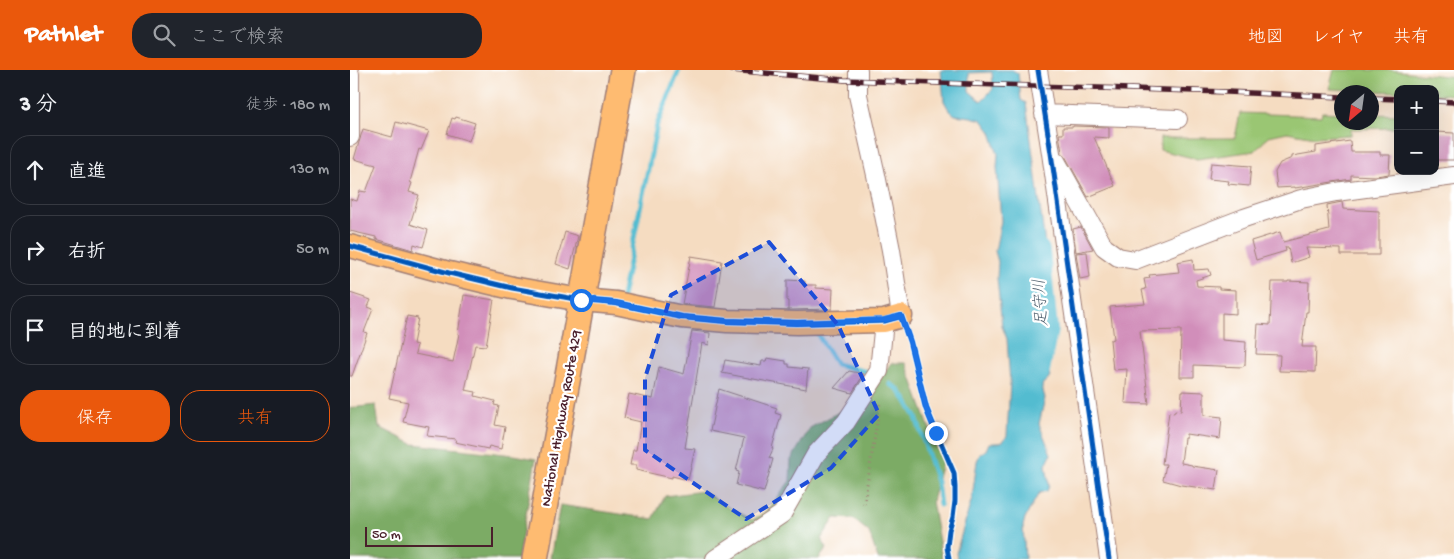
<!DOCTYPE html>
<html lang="ja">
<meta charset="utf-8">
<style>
body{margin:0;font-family:"Gochi Hand","Klee One",sans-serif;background:#20242c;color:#f1f3f6}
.controls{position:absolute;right:15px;top:15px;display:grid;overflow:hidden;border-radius:10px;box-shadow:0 5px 20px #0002}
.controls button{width:45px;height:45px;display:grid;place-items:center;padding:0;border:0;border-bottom:1px solid #363941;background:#171b24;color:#f1f3f6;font:25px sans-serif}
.compass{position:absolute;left:984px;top:15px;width:45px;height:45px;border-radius:50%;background:#171b24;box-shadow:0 5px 20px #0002;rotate:209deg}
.scale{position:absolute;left:15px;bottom:12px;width:128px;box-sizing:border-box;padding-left:5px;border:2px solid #4a1f2b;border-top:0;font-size:14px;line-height:18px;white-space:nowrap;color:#4a1f2b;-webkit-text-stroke:4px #fff;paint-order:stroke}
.stop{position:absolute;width:15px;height:15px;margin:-11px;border:4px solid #1a73e8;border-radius:50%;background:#fff}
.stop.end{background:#1a73e8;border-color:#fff;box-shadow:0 1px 5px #0008}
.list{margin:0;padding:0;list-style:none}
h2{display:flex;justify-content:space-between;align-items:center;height:65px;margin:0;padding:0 20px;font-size:21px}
h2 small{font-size:16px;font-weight:400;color:#9ea1a6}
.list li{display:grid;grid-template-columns:32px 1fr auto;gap:15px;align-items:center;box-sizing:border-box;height:70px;margin:0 10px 10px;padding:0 10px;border:1px solid #363941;border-radius:20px}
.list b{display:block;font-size:19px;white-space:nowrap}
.list em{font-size:16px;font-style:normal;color:#9ea1a6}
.actions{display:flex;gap:10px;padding:15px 20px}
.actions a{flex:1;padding:11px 0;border:1px solid #ea580c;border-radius:20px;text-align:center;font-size:18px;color:#ea580c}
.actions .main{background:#ea580c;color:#fff}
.icon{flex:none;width:28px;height:28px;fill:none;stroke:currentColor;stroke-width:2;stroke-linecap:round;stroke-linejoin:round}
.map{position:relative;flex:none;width:1104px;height:489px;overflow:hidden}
header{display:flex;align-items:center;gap:30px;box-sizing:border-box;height:70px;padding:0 25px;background:#ea580c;color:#fff}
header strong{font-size:24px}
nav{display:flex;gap:28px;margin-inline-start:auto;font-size:18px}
.search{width:350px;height:45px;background:#20242c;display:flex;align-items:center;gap:12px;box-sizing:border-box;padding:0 18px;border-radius:20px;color:#9ea1a6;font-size:19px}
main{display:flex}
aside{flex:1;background:#171b24}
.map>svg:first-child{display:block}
.green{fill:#9ac673;stroke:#72724f}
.forest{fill:#7bab65;stroke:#626548}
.water{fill:#53bcd0;stroke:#4e6e7e;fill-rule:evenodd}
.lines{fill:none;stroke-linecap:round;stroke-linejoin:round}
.stream{stroke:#53bcd0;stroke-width:5}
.river{stroke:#53bcd0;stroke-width:30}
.building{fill:#d18eba}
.minor-casing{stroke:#a07e76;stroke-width:20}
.major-casing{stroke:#a07e76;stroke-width:25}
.highway-casing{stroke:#a07e76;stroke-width:28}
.path{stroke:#a07e76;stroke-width:3;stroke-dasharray:1 4;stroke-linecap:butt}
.minor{stroke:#fff;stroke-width:18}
.major{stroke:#febb71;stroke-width:22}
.highway{stroke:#febb71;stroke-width:25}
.rail-casing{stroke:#4a1f2b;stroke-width:5.5}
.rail{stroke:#fff;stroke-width:4;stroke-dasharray:11;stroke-linecap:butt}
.cycleway-casing{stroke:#fff;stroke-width:8}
.cycleway{stroke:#0057b8;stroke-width:5}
.route{stroke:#1a73e8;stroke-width:6}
.marked{fill:#1d4ed8;fill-opacity:0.2;stroke:#1d4ed8;stroke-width:4;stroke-dasharray:10 6;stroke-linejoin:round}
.labels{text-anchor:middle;stroke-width:4.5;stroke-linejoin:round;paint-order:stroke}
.street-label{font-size:15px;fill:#4a1f2b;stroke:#fff}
.water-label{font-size:16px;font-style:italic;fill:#4e5e6d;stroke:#fff}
</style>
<header>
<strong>Pathlet</strong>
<div class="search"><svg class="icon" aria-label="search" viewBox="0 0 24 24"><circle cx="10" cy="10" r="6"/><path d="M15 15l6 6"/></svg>ここで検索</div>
<nav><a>地図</a><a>レイヤ</a><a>共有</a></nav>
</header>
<main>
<aside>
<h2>3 分<small>徒歩 · 180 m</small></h2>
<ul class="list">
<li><svg class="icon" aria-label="ahead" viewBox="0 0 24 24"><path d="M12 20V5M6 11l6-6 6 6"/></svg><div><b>直進</b></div><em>130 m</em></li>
<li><svg class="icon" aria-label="right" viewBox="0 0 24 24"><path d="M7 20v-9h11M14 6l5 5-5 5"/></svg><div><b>右折</b></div><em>50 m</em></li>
<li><svg class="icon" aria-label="arrive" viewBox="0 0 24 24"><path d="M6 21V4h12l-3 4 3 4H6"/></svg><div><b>目的地に到着</b></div></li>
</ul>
<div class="actions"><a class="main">保存</a><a>共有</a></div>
</aside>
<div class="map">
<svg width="1104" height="489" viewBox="0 0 1104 489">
<rect width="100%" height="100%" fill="#fff"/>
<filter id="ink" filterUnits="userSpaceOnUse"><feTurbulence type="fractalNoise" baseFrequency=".02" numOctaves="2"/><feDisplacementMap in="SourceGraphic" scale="10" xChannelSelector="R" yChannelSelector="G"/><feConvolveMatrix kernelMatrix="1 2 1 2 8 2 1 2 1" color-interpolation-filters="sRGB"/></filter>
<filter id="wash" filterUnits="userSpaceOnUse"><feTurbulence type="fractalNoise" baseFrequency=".0096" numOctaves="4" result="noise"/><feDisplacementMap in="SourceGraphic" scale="20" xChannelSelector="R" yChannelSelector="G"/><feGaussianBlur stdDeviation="1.12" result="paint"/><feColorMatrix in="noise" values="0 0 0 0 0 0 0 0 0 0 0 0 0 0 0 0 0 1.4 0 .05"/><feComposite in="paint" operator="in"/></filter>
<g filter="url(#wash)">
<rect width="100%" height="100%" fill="#f5dcc1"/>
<path class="green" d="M984 0H1040L1104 7V25L1085 24V19H1048V22L979 19Z
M972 42 991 43 992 52H1022V44L1048 45V58L1001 59V65L965 67 937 62 919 66 905 81 847 89 810 80V68H885L890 43 971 46Z"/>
<path class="forest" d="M541 293H556L592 393 582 431 592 489H528L519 462 503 449 485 448 471 469 477 478 469 489H200L210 435 303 449 315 426 353 421 372 434 402 450 417 441 440 411 441 390 460 358 520 325Z
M26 335 29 357 63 374 164 385 186 389 168 489H0V338Z"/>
<path class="water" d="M591 0H662L668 3 671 30 676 33 700 211V219L698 224H694L686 221 682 225V239L686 252 696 265 699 280 697 285 701 293 698 301 700 306 696 312 693 313 692 317 695 328 689 354 701 384 696 395 699 416 697 421 689 423 675 448 673 456 675 489H607L606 483 622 428 627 391 630 384 636 380 639 373C647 373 654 374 657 365L660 313 657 269 652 256 647 208 648 192 645 181 651 151 647 97 648 84 641 62 632 50 621 47 605 45 599 40 594 31ZM642 2 643 19 631 31 619 21V3Z"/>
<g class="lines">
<path class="stream" d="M272 227 307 55 329 0
M465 260 486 294 521 303
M540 314 548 319 556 330 566 347 587 412 590 435"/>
<path class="river" d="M685 300 693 259 685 182"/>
</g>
<g id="blocks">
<path class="building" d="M106 47 125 53 119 71 97 64 102 48 105 49Z
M46 52 79 61 71 80 69 79 60 112 62 113 59 122 69 125 60 154 78 160 73 177 64 174 63 180 26 169V167L0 161V129L7 131 10 121 16 122 26 95 4 89 13 59 42 67Z
M723 56 759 57V68L744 67 765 116 738 127 715 86 712 82 709 64H713V57H723Z
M1085 62 1104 63V90H1085Z
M1000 71 1001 82H1030V85H1040L1039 104 1026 106 1001 105V109L945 118V117L927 118 925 102 930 93 942 88V86L966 82V76Z
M861 93 901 96 899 116 878 114 879 111 859 109Z
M992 132 993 139 1029 141V185H991V179L956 178 959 187 941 193 938 177H935L936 181 906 190 901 171 930 162 933 172 979 160 977 135Z
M731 157 743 179 726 182 723 159Z
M215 162 228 166 220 199 206 194Z
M737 182 740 207 730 209 726 183Z
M341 186 372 191 365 237 332 234Z
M843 189 844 200 859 199 861 205 846 210 847 216 869 217V219L886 220V244L872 243V270L896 272 895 295 892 297 844 295V307H830L831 260 790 261 799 334 775 333 777 299 763 300 760 270 764 269 760 237 795 234 792 220 796 219 794 209 800 208 799 205 829 202 827 192Z
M437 210 455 211V215H466V218L483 219 482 239 438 240V231H437Z
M938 211 959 212 958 242H956L952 277H966L965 302 929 301 930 285 906 284 908 254 920 255 922 212H938Z
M0 223 21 230 18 237 23 239 14 262 17 263 2 306H0Z
M114 225 144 230 136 276 125 275 115 320 126 322 125 326 145 331 144 335 149 336 145 355 155 357 151 379 139 376 138 379 105 372 106 369 77 366 79 357 53 352 58 332 39 328 57 246 68 248 63 274 67 275 65 284 103 292 109 264H108Z
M342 261 360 263 359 275 352 273 335 378 345 379 338 410 322 406V408L286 400V395H280L283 380H286L291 352 274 348 279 324 303 329 309 297 334 304Z
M417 288 436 291V294H439V297L458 299 456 319 372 303 375 290 411 296 412 291H416Z
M499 301 514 304 502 323 484 318Z
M369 319 427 338 425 343 431 345 422 378 423 379 419 388 423 389 414 422 386 415 389 402 386 401 394 368 360 361Z
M832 321 854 322V345L872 347 870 369 836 364V368H834L831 393 842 395V396L869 400 866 420 831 415 813 410 816 394H812L819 342 824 343 825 340 831 341Z"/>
</g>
</g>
<g filter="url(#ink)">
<use href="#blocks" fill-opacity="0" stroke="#a07e76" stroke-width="1"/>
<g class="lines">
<g class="minor-casing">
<path id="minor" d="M508 0V25L526 105 541 180 551 246
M688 0 701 83 759 489
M0 4V67
M694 44 828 49
M706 91 754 177 768 187 785 190 894 148 951 129 986 122 1104 106
M365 489 432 444 466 384 496 352 529 301 534 251"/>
</g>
<g class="major-casing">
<path id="major" d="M0 176 99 203 162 218 231 230 266 233 332 247 377 251 447 253 534 251 551 246"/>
</g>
<g class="highway-casing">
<path id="highway" d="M185 489 273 0"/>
</g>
<path class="path" d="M514 434 530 333"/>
<use href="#minor" class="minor"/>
<use href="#major" class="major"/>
<use href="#highway" class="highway"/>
<g class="rail-casing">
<path id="rail" d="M381 0 494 10 877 22 992 27
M1022 28 1048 29
M1085 31 1104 32"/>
</g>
<use href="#rail" class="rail"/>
<g class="cycleway-casing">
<path id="cycleway" d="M688 0 701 83 759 489
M0 176 99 203 162 218 231 230 266 233 332 247 377 251 447 253 534 251 551 246 560 272 576 338 604 403 605 417V431L603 447 599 460 597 477 599 489"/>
</g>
<use href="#cycleway" class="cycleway"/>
</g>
</g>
<g class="lines" filter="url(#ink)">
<path class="route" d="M231 230 266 233 332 247 377 251 447 253 534 250 551 246 560 272 576 338 586 363"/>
</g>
<path class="marked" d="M419 172 488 255 529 344 481 398 396 449 295 380V308L321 225Z"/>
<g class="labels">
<g class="street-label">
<text transform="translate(210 348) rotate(-80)" y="5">National Highway Route 429</text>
</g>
<g class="water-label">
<text transform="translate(689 233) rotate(-94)" y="6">足守川</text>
</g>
</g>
</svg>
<div class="controls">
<button>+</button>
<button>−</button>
</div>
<svg class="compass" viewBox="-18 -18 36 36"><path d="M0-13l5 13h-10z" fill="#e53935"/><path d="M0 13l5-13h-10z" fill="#9ea1a6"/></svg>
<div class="scale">50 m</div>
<div class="stop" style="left:231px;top:230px"></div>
<div class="stop end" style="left:586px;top:363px"></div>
</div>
</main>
